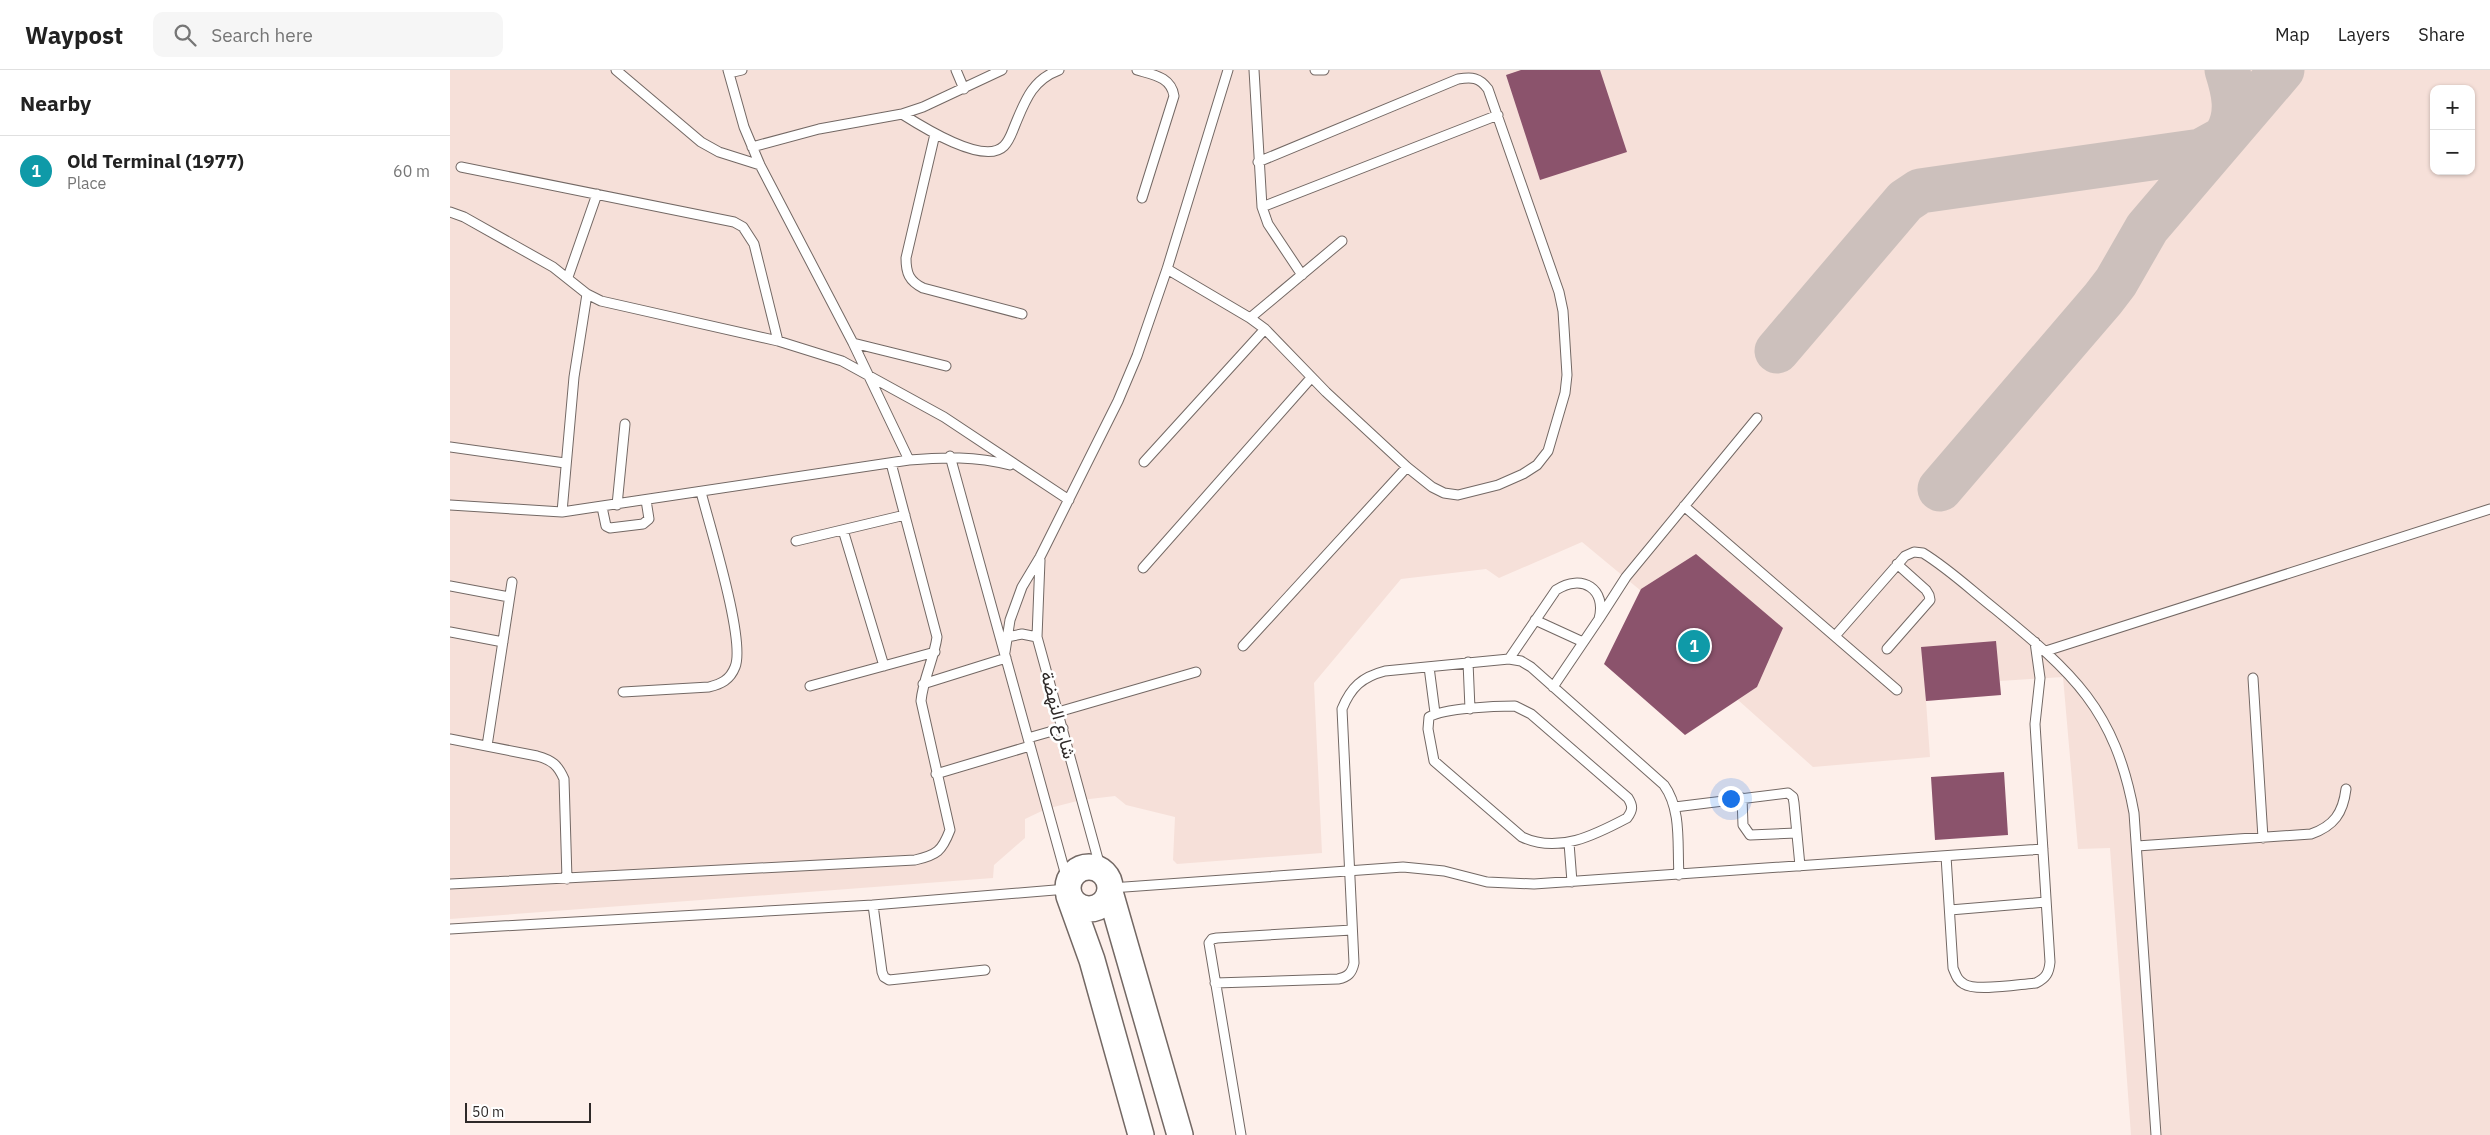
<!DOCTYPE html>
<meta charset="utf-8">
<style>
body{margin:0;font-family:"IBM Plex Sans",Vazirmatn,sans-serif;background:#f6f6f6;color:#222}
.controls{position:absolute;right:15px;top:15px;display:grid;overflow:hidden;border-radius:10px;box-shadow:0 1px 4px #0004}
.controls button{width:45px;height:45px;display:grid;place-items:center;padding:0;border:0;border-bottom:1px solid #e0e0e0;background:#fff;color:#222;font:25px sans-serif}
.scale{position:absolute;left:15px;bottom:12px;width:126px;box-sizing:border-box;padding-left:5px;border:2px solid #2e2928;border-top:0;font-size:14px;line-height:18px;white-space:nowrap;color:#2e2928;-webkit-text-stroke:4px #fff;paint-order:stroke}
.you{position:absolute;left:1280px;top:728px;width:18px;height:18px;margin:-12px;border:4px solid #fff;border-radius:50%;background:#1a73e8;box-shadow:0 0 0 8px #1a73e833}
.badge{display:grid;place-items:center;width:32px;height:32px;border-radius:50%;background:#111827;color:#fff;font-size:16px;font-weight:700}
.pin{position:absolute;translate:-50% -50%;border:2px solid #fff;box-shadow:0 1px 5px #0006}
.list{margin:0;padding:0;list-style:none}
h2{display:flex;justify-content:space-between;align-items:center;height:65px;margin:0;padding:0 20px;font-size:21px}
h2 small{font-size:16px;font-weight:400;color:#767676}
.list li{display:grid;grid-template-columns:32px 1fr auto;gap:15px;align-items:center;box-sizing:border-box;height:70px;padding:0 20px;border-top:1px solid #e0e0e0}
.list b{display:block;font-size:19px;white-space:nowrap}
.list p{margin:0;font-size:16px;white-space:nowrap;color:#767676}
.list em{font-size:16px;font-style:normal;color:#767676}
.icon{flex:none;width:28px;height:28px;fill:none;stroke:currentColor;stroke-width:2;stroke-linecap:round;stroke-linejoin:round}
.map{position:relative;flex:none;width:2040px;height:1065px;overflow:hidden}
header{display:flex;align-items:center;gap:30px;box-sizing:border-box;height:70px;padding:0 25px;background:#fff;border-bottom:1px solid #e0e0e0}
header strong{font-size:24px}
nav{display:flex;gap:28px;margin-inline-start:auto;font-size:18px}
.search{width:350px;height:45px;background:#f6f6f6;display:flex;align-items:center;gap:12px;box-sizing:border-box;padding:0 18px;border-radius:10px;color:#767676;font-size:19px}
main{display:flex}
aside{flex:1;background:#fff}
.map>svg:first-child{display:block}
.built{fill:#f6e0d9;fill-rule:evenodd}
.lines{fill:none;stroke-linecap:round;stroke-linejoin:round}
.taxiway{stroke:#ccc0bc;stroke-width:45}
.building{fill:#8b536c}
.service-casing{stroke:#736864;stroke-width:11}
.secondary-casing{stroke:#736864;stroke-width:28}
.service{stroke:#fff;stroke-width:9}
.secondary{stroke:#fff;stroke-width:25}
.labels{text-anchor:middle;stroke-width:5;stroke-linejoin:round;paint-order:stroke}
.street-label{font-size:18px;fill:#2e2928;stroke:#fff}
</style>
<header>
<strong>Waypost</strong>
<div class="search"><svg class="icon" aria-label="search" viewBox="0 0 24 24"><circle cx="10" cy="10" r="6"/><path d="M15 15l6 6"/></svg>Search here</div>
<nav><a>Map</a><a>Layers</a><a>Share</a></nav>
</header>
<main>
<aside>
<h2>Nearby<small></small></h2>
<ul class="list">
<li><span class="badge" style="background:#0f9aa8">1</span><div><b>Old Terminal (1977)</b><p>Place</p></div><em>60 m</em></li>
</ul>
</aside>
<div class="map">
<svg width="2040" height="1065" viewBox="0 0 2040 1065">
<rect width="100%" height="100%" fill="#fdefea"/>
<path class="built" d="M0 0H2040V1065H1681L1660 778 1628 779 1613 607 1550 611 1551 625 1476 631 1480 687 1363 697 1288 630 1307 617 1132 472 1049 508 1036 499 951 509 864 613 872 783 727 794 723 790 725 747 676 735 665 726 631 730 596 739 575 749V768L544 795 543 808 0 849ZM1984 19H2021V101H1984Z"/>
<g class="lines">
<path class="taxiway" d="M1777 0C1784 22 1789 43 1777 64
M1327 281 1455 131 1470 121 1751 81 1771 70
M1490 419 1653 229 1666 212 1697 158 1832 0"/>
</g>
<path class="building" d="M1071 0H1150L1177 82 1090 110 1056 5Z
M1246 484 1333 558 1307 617 1235 665 1154 594 1191 519Z
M1546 571 1551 625 1476 631 1471 577Z
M1554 702 1558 765 1485 770 1481 707Z"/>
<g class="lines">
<g class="service-casing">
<path id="service" d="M166 0 251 72 269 82 310 95
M278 0 294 57 310 95 403 273 459 390
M506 0 514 19
M687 0C704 5 721 7 724 26L692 128
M804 0 812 137 818 154 852 205
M865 0H874
M279 3 292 0
M452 44C471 56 534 96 554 76 560 70 562 62 565 55 575 31 582 10 609 0
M485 64 456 188C456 203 459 211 473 218L572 244
M302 77 369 59 452 44 473 37 552 0
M11 97 284 152 293 157 304 174 328 271
M812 137 1048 45
M0 142 14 147 103 197 137 224 151 231 328 271 392 291 494 347 619 430
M717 199 800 248 815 259 876 322 957 397 982 417 994 423 1008 425 1048 415 1073 404 1087 395 1098 381 1115 323 1117 305 1113 241 1109 222 1038 19C1029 7 1022 7 1008 9L808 92
M118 207 147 124
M800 248 892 171
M403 273 496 296
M0 377 115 393
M500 386 618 813
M694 392 815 259
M0 435 112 442 459 390C494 387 525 386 560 395
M167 435 175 354
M1234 436 1447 620
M152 437 156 456 160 458 193 454 199 449 196 430
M112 442 124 307 137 224
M393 460 434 596
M346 471 455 445
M590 490 587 567 651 800
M693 498 861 308
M0 516 59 527
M1149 549 1176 507 1307 348
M1085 550 1133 572
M0 562 53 572
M1385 566 1455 486 1464 482 1473 483C1499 499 1521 520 1545 539 1623 603 1665 639 1684 743L1706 1065
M557 567 572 564 587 567
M793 576 957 397
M1437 579 1480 530 1479 525 1476 520 1447 494
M1596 581 2040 439
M555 582 560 550 572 517 590 487 668 331 687 286 717 199 778 0
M1059 589 1106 520C1132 503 1157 519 1149 549L1103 617
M1018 592 1020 639
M979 597 985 643
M1803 608 1813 768
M473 614 556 588
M360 616 485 582
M173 622 259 617C271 614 280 610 285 597 296 571 259 454 251 422
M1065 636 1081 644 1178 728C1183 736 1183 740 1177 748 1145 765 1108 784 1072 767L984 691 978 659 979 647C994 638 1047 636 1065 636Z
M608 642 746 602
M578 668 613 658
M0 669 87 686C102 690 108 695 114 709L117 809
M37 676 62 512
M486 704 580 676
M1292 728 1293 755 1300 765 1346 763
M1225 737 1338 723 1343 727 1344 733 1350 796
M1119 773 1122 812
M1687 776 1861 764C1884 756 1893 743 1896 719
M1496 786 1503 898C1506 905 1507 910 1514 914 1526 922 1570 914 1586 913 1596 908 1599 903 1600 892L1585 654 1590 608 1585 572
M0 814 465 790C487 785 492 781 500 760L471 631C473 609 484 589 487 567L441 393
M661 818 953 797 994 801 1037 812 1084 814 1593 779
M423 835 432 902 434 907 439 910 535 900
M1500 840 1596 832
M0 859 423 835 617 819
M765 913 888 909C898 907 902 903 904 893L892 639C901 617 912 607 935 601L1059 589 1071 591 1081 597 1214 715C1232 740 1227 775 1229 805
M791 1065 759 873 762 869 767 868 902 860"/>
</g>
<g class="secondary-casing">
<path id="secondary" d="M618 818a21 21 0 1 1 42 0a21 21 0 1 1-42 0Z
M660 822 730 1065
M619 826 642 890 691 1065"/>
</g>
<use href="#service" class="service"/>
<use href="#secondary" class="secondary"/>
</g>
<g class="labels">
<g class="street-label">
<text transform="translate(608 645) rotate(75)" y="6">شارع النهضة</text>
</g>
</g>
</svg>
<div class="controls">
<button>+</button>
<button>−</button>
</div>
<div class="scale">50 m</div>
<div class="you"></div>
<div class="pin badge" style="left:1244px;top:576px;background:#0f9aa8">1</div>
</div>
</main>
